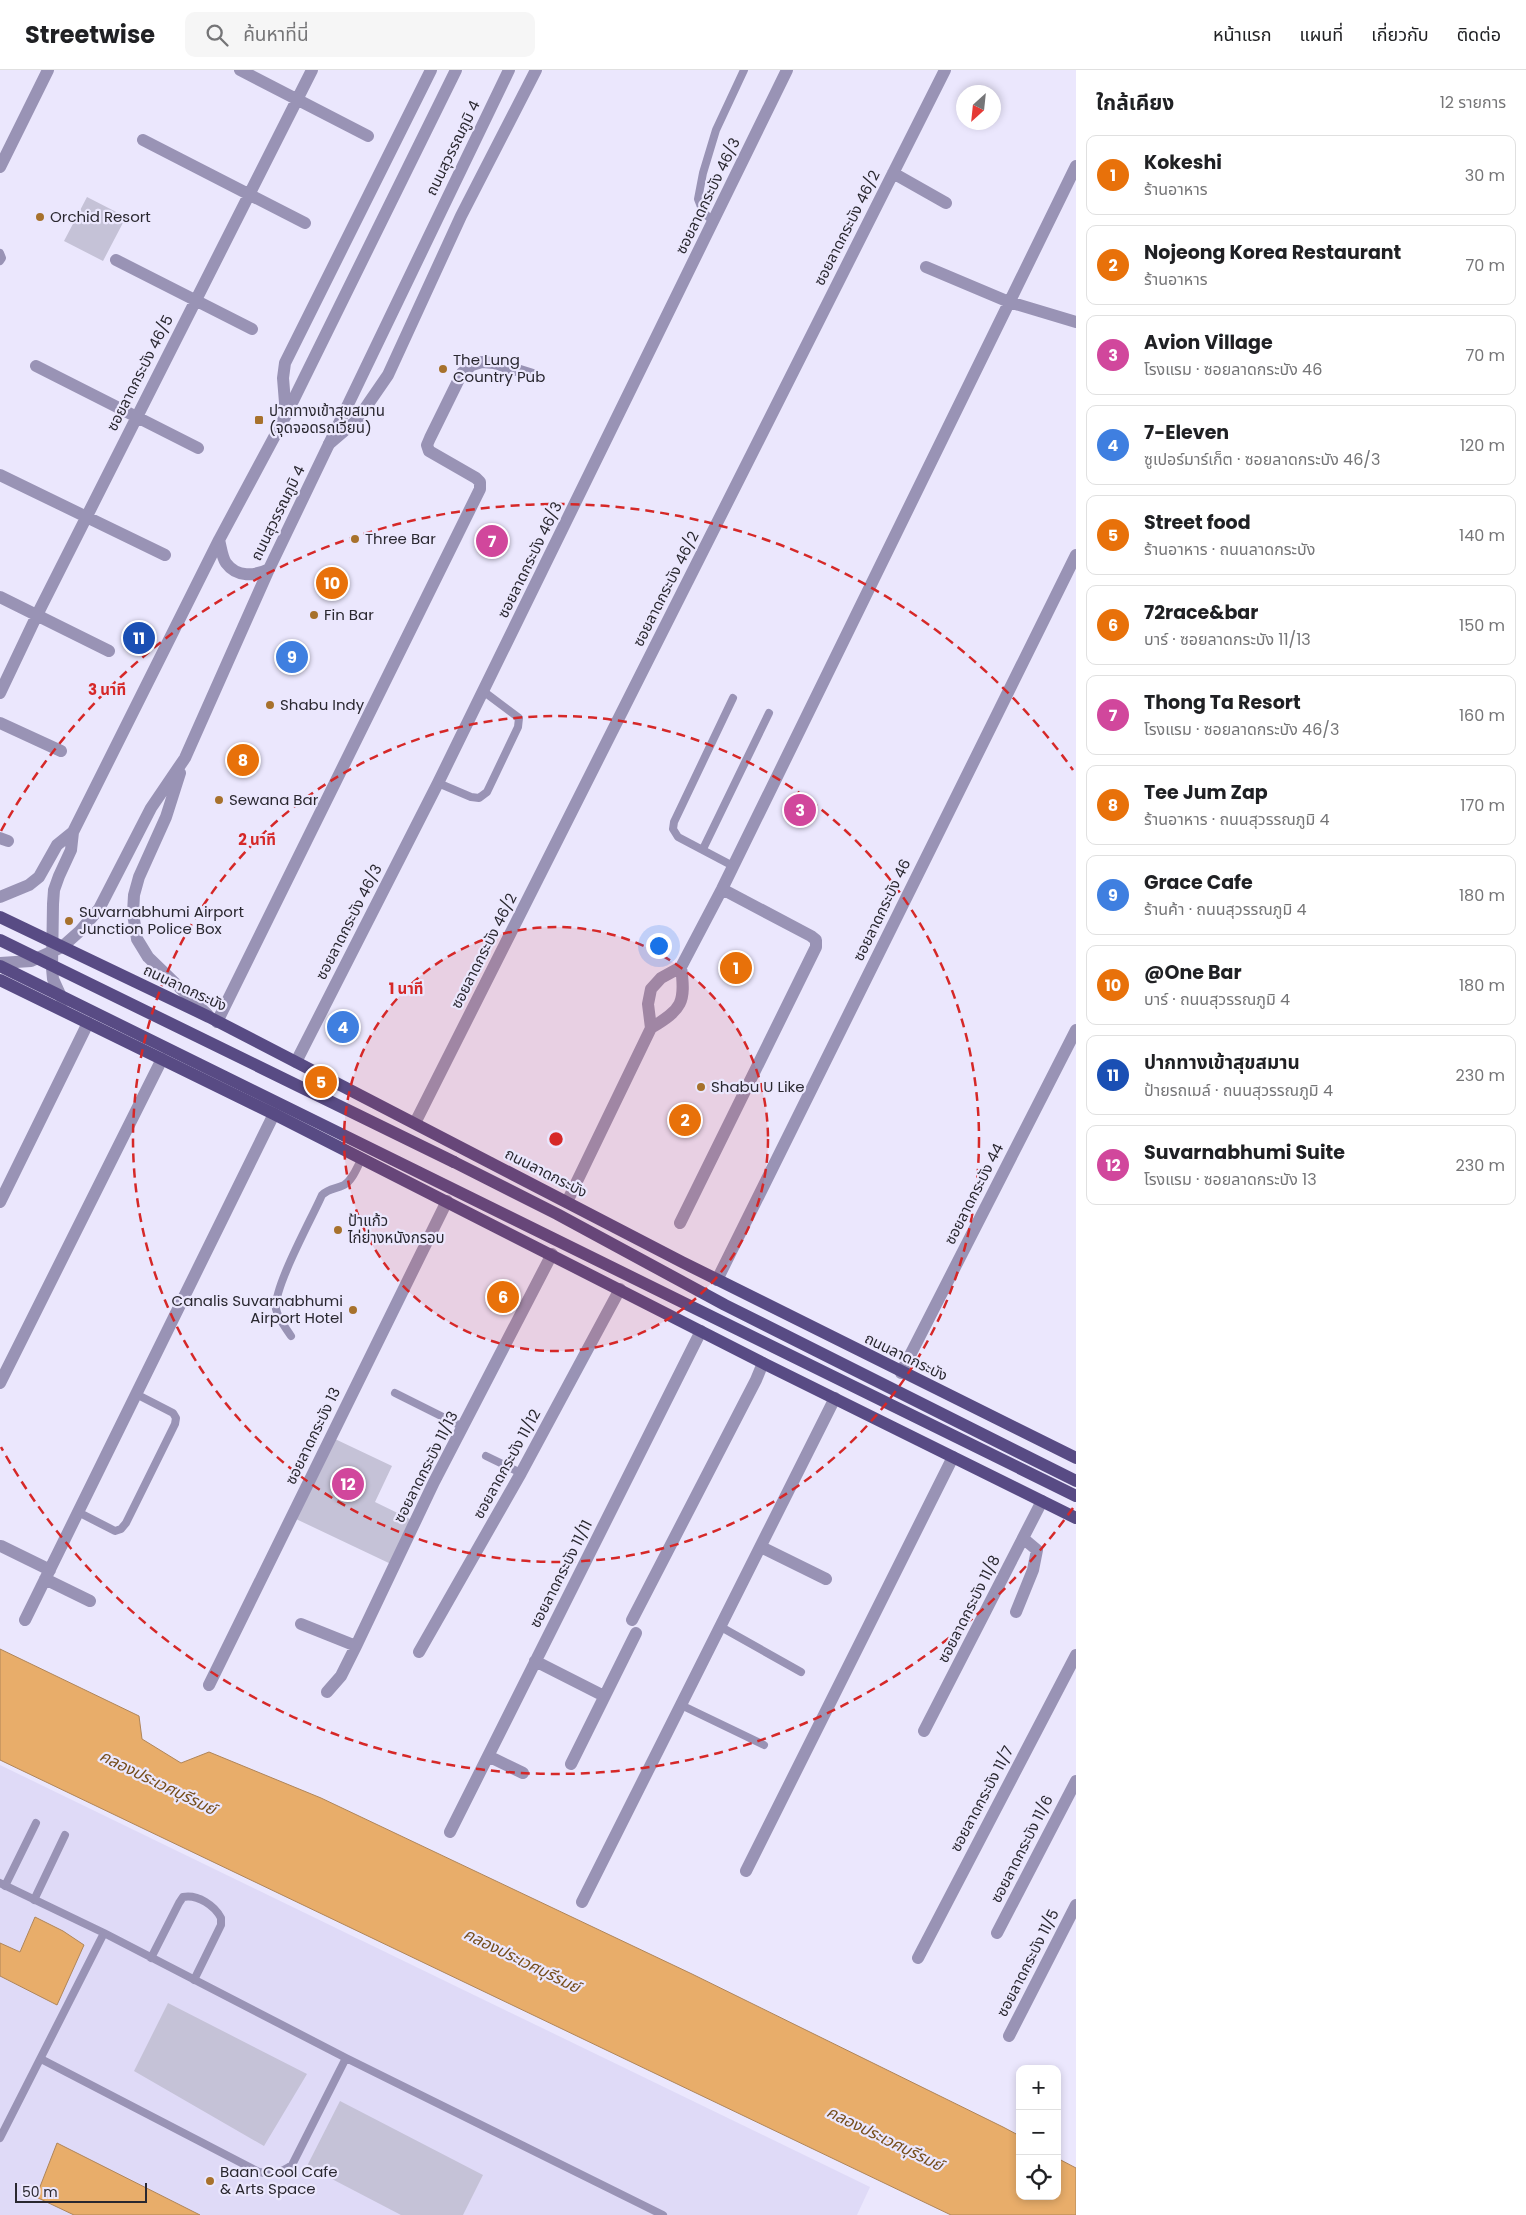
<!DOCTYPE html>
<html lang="th">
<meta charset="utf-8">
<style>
body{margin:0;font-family:Poppins,"Noto Sans Thai",sans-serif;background:#f6f6f6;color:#202124}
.controls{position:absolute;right:15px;bottom:15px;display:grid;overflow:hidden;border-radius:10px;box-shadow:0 2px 8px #0003}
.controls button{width:45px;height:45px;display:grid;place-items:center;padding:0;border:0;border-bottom:1px solid #e0e0e0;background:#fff;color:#202124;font:25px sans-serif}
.compass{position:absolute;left:956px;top:15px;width:45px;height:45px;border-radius:50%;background:#fff;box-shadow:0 2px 8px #0003;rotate:207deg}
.scale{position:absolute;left:15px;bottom:12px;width:132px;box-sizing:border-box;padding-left:5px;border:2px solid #2a2830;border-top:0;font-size:14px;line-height:18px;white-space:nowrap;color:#2a2830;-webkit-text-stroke:4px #ebe7fd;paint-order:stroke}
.you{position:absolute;left:658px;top:875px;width:18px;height:18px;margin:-12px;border:4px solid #fff;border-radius:50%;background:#1a73e8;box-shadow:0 0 0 8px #1a73e833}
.badge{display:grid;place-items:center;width:32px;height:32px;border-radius:50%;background:#2563eb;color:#fff;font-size:16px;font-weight:700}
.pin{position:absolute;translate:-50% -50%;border:2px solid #fff;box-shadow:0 1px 5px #0006}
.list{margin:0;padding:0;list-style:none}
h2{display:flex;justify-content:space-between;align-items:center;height:65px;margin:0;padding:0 20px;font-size:21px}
h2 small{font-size:16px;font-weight:400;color:#757577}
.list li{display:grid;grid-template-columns:32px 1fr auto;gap:15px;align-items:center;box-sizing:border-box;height:80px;margin:0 10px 10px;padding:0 10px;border:1px solid #e0e0e0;border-radius:10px}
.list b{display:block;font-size:19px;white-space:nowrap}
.list p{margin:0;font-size:16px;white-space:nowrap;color:#757577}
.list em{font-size:16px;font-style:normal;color:#757577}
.icon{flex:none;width:28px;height:28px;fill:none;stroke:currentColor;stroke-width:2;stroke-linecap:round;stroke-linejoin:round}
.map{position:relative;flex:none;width:1076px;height:2145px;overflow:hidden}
header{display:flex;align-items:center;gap:30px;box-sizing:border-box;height:70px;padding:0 25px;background:#fff;border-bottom:1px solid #e0e0e0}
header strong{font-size:24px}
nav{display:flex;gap:28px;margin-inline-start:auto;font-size:18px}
.search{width:350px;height:45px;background:#f6f6f6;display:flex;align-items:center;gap:12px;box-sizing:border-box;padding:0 18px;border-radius:10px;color:#757577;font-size:19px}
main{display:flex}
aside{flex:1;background:#fff}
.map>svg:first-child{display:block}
.built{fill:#dfdaf7}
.water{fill:#e8ad6a;stroke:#af8559}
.building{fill:#c5c2d7}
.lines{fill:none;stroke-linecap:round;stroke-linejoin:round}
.service{stroke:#9993b5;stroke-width:8}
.minor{stroke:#9993b5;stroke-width:12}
.tertiary{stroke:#9993b5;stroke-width:12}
.primary{stroke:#584b84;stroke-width:12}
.primary-bridge{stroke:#584b84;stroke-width:12}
.ring{fill:none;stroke:#d62828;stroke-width:2.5;stroke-dasharray:9 6}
.poi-dot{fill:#a7712c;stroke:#ebe7fd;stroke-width:2}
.labels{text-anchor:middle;stroke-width:4.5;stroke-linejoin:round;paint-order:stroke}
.street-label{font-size:15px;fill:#2a2830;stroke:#ebe7fd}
.poi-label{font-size:15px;fill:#2a2830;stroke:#ebe7fd;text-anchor:start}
.water-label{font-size:16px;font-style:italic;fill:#754d1b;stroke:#ebe7fd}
.centre{fill:#d62828;stroke:#ebe7fd;stroke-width:2.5}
.ring-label{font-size:15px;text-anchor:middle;font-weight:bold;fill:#d62828;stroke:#ebe7fd;stroke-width:4.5;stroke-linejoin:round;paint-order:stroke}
</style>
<header>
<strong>Streetwise</strong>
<div class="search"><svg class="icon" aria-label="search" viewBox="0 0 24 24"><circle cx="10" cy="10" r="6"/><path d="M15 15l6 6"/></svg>ค้นหาที่นี่</div>
<nav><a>หน้าแรก</a><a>แผนที่</a><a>เกี่ยวกับ</a><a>ติดต่อ</a></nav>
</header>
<main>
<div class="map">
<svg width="1076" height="2145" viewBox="0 0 1076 2145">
<rect width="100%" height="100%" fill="#ebe7fd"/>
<path class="built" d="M0 1695 870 2117 857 2145H0Z"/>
<path class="water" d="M0 1579 139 1646 142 1669 181 1693 209 1682 321 1728 692 1904 1003 2057 1020 2066V2126H1057V2088L1076 2098V2145H951L0 1690Z
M35 1847 63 1861 84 1875 57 1935 0 1906V1873L20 1882Z
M57 2073 200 2145H74L36 2127Z"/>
<path class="building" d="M87 127 126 147 103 191 64 171Z
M335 1369 392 1396 375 1432 414 1451 393 1495 296 1449Z
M168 1933 307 2004 264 2076 134 2001Z
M340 2031 483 2105 463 2145H401L307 2096Z"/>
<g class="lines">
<path class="service" d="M714 152 703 142 698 129 703 103 716 60 744 0
M0 183 2 188 0 191
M733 628 674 752 673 759 678 767 733 796
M438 713 471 727 479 728 487 722 518 657 519 648 483 621
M703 779 769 643
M291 1266C286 1258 278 1249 276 1239 273 1218 312 1148 322 1125 329 1118 336 1119 344 1115 353 1110 357 1097 362 1088
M395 1323 463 1357
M486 1386 521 1403
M78 1442 115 1461 121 1459 126 1453 175 1354 176 1348 173 1343 136 1324
M721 1557 801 1602
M681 1635 764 1675
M0 1813 104 1863 346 1988 663 2145
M5 1816 36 1753
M34 1830 65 1765
M151 1888 179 1833 183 1827C198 1824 215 1836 221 1848V1855L194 1910
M41 1989 259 2102C272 2105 281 2103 292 2095L346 1988
M0 2068 104 1863"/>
<path class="minor" d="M240 0 368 66
M143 70 305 153
M0 97 48 0
M893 103 946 133
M116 190 252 259
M926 197 1009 232 1076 252
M36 296 198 378
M286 345 456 0
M329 374 509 0
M0 405 165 485
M0 527 109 581
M0 623 37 545 312 0
M0 653 61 681
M0 768 8 771
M217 952 480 419V412L476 408 429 381 427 375 430 368 462 303 472 295 482 292 494 293 536 306
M651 958 648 934 651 919 661 908 681 897 722 819 1076 96
M651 958C682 939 686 933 681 897
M296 992 438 713 787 0
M415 1053 945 0
M0 1132 88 953
M567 1132 651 958
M680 1153 816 877V870L811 866 722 819
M717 1210 1076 485
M901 1303 1076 960
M0 1313 162 989
M1 1476 50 1500
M761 1477 826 1509
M45 1509 90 1531
M1016 1542 1033 1500 1037 1480 1024 1469
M25 1550 274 1044
M632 1550 756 1310 763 1293
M301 1554 356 1576
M419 1582 521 1403 620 1219
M535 1591 604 1626
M209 1615 447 1131
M327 1622 341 1606 356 1576 434 1412 552 1184
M924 1661 1042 1431
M488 1686 523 1703
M571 1694 636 1563
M450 1762 701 1261
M746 1801 953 1387
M582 1832 835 1328
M997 1863 1076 1711
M918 1888 1076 1585
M1009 1966 1076 1835"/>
<path class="tertiary" d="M219 470C221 477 222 487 226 493 237 508 255 506 269 499
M180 703 166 747 139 807 134 825 133 843 137 869 148 887 208 945
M0 827 29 815 39 807 57 775 73 762
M0 893 31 891 62 877 80 861 99 839 151 738 185 688 269 499 329 374 357 350 388 305 461 146 536 0
M63 931 53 909 52 898 53 834 54 820 59 806 71 780 73 762 219 470 286 345 283 308 285 293 431 0"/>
<path class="primary" d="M0 847 209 947 682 1192 1076 1388
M0 910 274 1044 763 1293 1076 1448
M454 1092 557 1144 725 1235 1076 1411"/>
<path class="primary-bridge" d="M0 870 454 1092
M0 896 1076 1426"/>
</g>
<circle cx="556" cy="1069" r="212" fill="#d62828" fill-opacity=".12"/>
<g class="ring">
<circle cx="556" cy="1069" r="212"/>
<circle cx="556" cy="1069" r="423"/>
<path d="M1073 1438A635 635 0 0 1 1 1377M1 761A635 635 0 0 1 1073 700"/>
</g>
<g class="poi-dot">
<circle cx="40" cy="147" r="5"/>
<circle cx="443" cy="299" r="5"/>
<rect x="254" y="345" width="10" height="10" rx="2.5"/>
<circle cx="355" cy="469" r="5"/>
<circle cx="314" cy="545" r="5"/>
<circle cx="270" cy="635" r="5"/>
<circle cx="219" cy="730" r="5"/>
<circle cx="69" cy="851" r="5"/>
<circle cx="701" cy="1017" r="5"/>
<circle cx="338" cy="1160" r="5"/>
<circle cx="353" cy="1240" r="5"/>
<circle cx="210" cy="2111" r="5"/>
</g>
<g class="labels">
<g class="street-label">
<text transform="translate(453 78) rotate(-64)" y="5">ถนนสุวรรณภูมิ 4</text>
<text transform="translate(708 126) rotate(-64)" y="5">ซอยลาดกระบัง 46/3</text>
<text transform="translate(847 158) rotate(-63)" y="5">ซอยลาดกระบัง 46/2</text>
<text transform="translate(140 303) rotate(-63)" y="5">ซอยลาดกระบัง 46/5</text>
<text transform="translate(278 443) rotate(-64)" y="5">ถนนสุวรรณภูมิ 4</text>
<text transform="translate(530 490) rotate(-64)" y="5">ซอยลาดกระบัง 46/3</text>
<text transform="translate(666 519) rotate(-63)" y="5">ซอยลาดกระบัง 46/2</text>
<text transform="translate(882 840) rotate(-64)" y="5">ซอยลาดกระบัง 46</text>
<text transform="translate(349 852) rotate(-63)" y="5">ซอยลาดกระบัง 46/3</text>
<text transform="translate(484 881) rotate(-63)" y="5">ซอยลาดกระบัง 46/2</text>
<text transform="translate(185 918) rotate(25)" y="5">ถนนลาดกระบัง</text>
<text transform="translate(546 1103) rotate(27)" y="5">ถนนลาดกระบัง</text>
<text transform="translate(974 1124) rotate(-63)" y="5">ซอยลาดกระบัง 44</text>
<text transform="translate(906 1287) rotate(26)" y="5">ถนนลาดกระบัง</text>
<text transform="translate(313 1366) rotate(-64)" y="5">ซอยลาดกระบัง 13</text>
<text transform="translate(507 1394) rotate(-61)" y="5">ซอยลาดกระบัง 11/12</text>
<text transform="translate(426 1397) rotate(-63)" y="5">ซอยลาดกระบัง 11/13</text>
<text transform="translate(561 1504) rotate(-63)" y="5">ซอยลาดกระบัง 11/11</text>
<text transform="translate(969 1539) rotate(-63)" y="5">ซอยลาดกระบัง 11/8</text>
<text transform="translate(982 1729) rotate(-62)" y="5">ซอยลาดกระบัง 11/7</text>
<text transform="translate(1022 1779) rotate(-63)" y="5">ซอยลาดกระบัง 11/6</text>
<text transform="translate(1028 1893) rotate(-63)" y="5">ซอยลาดกระบัง 11/5</text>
</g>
<g class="poi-label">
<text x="50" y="152">Orchid Resort</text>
<text x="453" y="295">The Lung<tspan x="453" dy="17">Country Pub</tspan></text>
<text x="269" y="346">ปากทางเข้าสุขสมาน<tspan x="269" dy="17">(จุดจอดรถเวียน)</tspan></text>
<text x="365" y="474">Three Bar</text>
<text x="324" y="550">Fin Bar</text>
<text x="280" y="640">Shabu Indy</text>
<text x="229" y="735">Sewana Bar</text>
<text x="79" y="847">Suvarnabhumi Airport<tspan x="79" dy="17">Junction Police Box</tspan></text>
<text x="711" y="1022">Shabu U Like</text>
<text x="348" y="1156">ป้าแก้ว<tspan x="348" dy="17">ไก่ย่างหนังกรอบ</tspan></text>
<text x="343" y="1236" text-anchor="end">Canalis Suvarnabhumi<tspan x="343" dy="17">Airport Hotel</tspan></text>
<text x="220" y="2107">Baan Cool Cafe<tspan x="220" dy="17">&amp; Arts Space</tspan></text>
</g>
<g class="water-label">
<text transform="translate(158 1712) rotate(26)" y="6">คลองประเวศบุรีรมย์</text>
<text transform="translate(522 1890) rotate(26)" y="6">คลองประเวศบุรีรมย์</text>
<text transform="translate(885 2068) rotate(26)" y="6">คลองประเวศบุรีรมย์</text>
</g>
</g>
<circle cx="556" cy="1069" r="8" class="centre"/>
<g class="ring-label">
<text x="107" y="625">3 นาที</text>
<text x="257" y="775">2 นาที</text>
<text x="406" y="924">1 นาที</text>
</g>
</svg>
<div class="controls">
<button>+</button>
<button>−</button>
<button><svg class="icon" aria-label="locate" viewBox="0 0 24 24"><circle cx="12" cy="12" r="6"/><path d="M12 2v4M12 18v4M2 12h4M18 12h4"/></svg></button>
</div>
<svg class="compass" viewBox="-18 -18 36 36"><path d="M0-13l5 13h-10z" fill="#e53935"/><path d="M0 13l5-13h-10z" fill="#757577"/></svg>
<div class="scale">50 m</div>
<div class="you"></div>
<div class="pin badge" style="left:736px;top:898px;background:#e8710a">1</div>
<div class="pin badge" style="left:685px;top:1050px;background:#e8710a">2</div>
<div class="pin badge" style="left:800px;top:740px;background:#d1479c">3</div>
<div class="pin badge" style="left:343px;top:957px;background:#3f7fe0">4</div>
<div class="pin badge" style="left:321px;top:1012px;background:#e8710a">5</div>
<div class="pin badge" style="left:503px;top:1227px;background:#e8710a">6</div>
<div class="pin badge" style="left:492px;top:471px;background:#d1479c">7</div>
<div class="pin badge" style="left:243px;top:690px;background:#e8710a">8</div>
<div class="pin badge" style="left:292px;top:587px;background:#3f7fe0">9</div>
<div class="pin badge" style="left:332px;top:513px;background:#e8710a">10</div>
<div class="pin badge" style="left:139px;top:568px;background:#1a4fb4">11</div>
<div class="pin badge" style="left:348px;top:1414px;background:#d1479c">12</div>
</div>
<aside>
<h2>ใกล้เคียง<small>12 รายการ</small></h2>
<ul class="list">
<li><span class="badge" style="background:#e8710a">1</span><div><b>Kokeshi</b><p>ร้านอาหาร</p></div><em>30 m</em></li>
<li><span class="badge" style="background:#e8710a">2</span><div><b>Nojeong Korea Restaurant</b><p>ร้านอาหาร</p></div><em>70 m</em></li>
<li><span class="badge" style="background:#d1479c">3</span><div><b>Avion Village</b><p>โรงแรม · ซอยลาดกระบัง 46</p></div><em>70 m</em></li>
<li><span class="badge" style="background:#3f7fe0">4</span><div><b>7-Eleven</b><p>ซูเปอร์มาร์เก็ต · ซอยลาดกระบัง 46/3</p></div><em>120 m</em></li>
<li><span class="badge" style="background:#e8710a">5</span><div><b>Street food</b><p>ร้านอาหาร · ถนนลาดกระบัง</p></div><em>140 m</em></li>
<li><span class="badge" style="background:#e8710a">6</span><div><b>72race&amp;bar</b><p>บาร์ · ซอยลาดกระบัง 11/13</p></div><em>150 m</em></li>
<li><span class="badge" style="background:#d1479c">7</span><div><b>Thong Ta Resort</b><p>โรงแรม · ซอยลาดกระบัง 46/3</p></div><em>160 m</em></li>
<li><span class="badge" style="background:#e8710a">8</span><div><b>Tee Jum Zap</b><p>ร้านอาหาร · ถนนสุวรรณภูมิ 4</p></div><em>170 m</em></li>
<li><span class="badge" style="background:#3f7fe0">9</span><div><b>Grace Cafe</b><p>ร้านค้า · ถนนสุวรรณภูมิ 4</p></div><em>180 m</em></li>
<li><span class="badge" style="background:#e8710a">10</span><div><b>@One Bar</b><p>บาร์ · ถนนสุวรรณภูมิ 4</p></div><em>180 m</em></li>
<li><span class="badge" style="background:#1a4fb4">11</span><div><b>ปากทางเข้าสุขสมาน</b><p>ป้ายรถเมล์ · ถนนสุวรรณภูมิ 4</p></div><em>230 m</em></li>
<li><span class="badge" style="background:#d1479c">12</span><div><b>Suvarnabhumi Suite</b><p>โรงแรม · ซอยลาดกระบัง 13</p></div><em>230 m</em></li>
</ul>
</aside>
</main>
